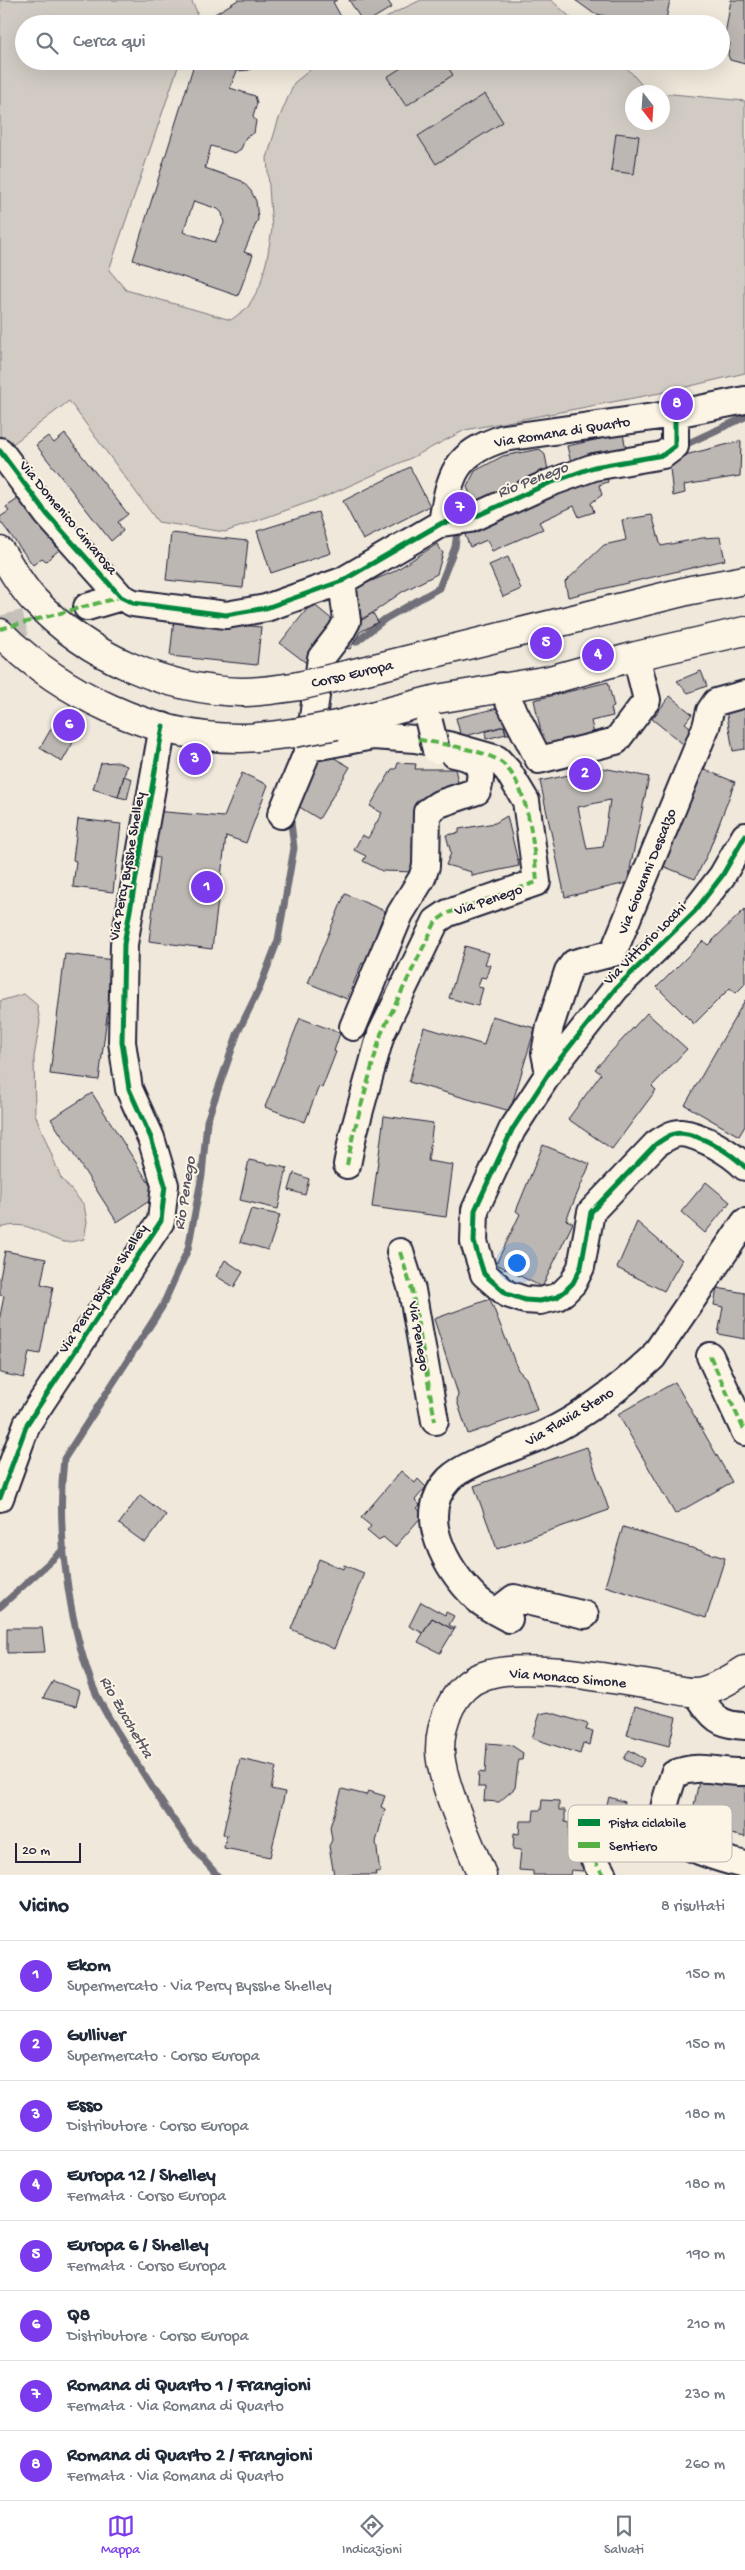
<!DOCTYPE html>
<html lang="it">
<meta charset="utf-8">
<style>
body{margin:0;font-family:"Gochi Hand",sans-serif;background:#f6f6f7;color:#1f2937}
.compass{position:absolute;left:625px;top:85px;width:45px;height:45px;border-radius:50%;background:#fff;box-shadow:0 5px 20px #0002;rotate:163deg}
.scale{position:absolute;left:15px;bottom:12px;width:66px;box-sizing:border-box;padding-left:5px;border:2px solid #22223b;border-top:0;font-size:14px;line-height:18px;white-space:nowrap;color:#22223b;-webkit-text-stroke:4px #fcf5e5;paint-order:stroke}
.you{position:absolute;left:516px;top:1262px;width:18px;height:18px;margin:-12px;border:4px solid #fff;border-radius:50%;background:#1a73e8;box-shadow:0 0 0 8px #1a73e833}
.badge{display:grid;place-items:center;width:32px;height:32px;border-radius:50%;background:#7c3aed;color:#fff;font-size:16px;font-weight:700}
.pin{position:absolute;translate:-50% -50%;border:2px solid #fff;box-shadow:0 1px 5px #0006}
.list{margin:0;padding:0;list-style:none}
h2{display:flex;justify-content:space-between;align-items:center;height:65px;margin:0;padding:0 20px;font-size:21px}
h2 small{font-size:16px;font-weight:400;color:#747a83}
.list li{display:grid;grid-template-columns:32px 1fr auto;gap:15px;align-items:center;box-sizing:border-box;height:70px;padding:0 20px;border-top:1px solid #e0e1e3}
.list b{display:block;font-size:19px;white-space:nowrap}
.list p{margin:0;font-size:16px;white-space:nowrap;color:#747a83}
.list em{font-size:16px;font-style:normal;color:#747a83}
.icon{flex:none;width:28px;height:28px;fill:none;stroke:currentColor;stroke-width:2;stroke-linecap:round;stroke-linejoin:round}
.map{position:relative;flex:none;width:745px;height:1875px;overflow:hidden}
.search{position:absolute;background:#fff;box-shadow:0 5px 20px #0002;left:15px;right:15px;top:15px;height:55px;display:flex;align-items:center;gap:12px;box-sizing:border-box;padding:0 18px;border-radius:28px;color:#747a83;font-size:19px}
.sheet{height:625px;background:#fff}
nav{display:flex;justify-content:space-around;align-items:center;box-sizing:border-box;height:70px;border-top:1px solid #e0e1e3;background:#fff;font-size:14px;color:#747a83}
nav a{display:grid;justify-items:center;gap:2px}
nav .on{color:#7c3aed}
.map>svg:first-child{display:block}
.green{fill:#d1cbc3;stroke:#7a767f}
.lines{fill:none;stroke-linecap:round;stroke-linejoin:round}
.stream{stroke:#716f79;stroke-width:7}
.building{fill:#bcb7b3;stroke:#22223b;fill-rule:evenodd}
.minor-tunnel{stroke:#c6c0bb;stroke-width:26;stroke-dasharray:26 13;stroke-linecap:butt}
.minor-casing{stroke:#22223b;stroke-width:30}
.major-casing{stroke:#22223b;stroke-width:31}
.minor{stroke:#fcf5e5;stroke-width:26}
.major{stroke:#fcf5e5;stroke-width:28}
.minor-bridge-casing{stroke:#22223b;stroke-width:30;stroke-linecap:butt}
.major-bridge-casing{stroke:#22223b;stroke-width:31;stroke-linecap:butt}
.minor-bridge{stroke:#fcf5e5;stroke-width:26}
.major-bridge{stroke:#fcf5e5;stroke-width:28}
.quiet{stroke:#55b146;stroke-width:4;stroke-dasharray:8 4;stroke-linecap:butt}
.cycleway-casing{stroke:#fcf5e5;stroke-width:8}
.cycleway{stroke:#00873e;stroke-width:5}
.labels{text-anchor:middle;stroke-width:4;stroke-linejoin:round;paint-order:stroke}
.street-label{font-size:15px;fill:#22223b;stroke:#fcf5e5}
.water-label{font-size:16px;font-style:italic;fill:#575564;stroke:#fcf5e5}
.key{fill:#fcf5e5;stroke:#bbb6b2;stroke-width:1}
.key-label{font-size:14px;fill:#22223b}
</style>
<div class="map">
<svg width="745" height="1875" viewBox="0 0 745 1875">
<rect width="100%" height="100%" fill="#efe8db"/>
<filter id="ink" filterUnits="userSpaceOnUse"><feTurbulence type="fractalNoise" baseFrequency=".02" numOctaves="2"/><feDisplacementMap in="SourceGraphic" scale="10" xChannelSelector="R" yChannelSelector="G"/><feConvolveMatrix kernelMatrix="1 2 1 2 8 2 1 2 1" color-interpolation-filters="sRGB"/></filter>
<g filter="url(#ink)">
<path class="green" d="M0 0H191L197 12 193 24H24V61H180L109 270 126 290 231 320 248 307 260 286 267 259 272 229 267 158 278 121 294 83 321 61H621L647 91 662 92H632V122H662V93L745 101V373L665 392 465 430 413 457 329 495 225 532 158 522 69 401 10 446 0 436Z
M421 0H551L578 24H377L394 13Z
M24 994 37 1005 40 1022 34 1057 35 1114 61 1178 84 1205 87 1222 84 1239C78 1240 70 1243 64 1242 38 1235 30 1219 0 1228V1001Z"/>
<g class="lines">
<path class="stream" d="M680 447 745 417
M356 642 385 619 439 588 455 547 458 526
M0 1607 64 1549
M217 1875C184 1839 159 1799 133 1757 119 1734 102 1710 92 1684 68 1620 56 1527 64 1459L162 1307 188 1249 202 1175 207 1121 238 1032 260 987 278 940 294 848 290 814"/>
</g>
<path class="building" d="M238 0H337L333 2 345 24H206L208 18Z
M349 0H387L392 7 364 24Z
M575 0H670L665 24H619L620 20 593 13Z
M731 0H745V64L730 60 728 55 730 43 724 41Z
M195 61H264L249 70 237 71 230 88 255 96 257 103 253 117 256 121 254 133 246 137 241 149 235 153 211 146 205 168 242 181 251 191 256 201 258 219 244 252 253 255 238 296 133 260ZM194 201 218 209 222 213 224 223 215 242 183 232Z
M412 61H444L453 75 406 106 387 77Z
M485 94 503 122 436 164 418 136Z
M616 133 639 136 634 174 611 171Z
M65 434 128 514 118 522 123 531 111 541 36 445 48 436 54 443Z
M623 434 627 455 572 467 567 446Z
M741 441 740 476 684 485 685 493 673 496 669 459Z
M540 449 545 455 548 470 476 508 467 487 475 471 503 456Z
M410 467 430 506 363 540 343 501Z
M605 470 608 482 599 485 602 495 591 503 594 512 579 517 574 506 539 522 543 529 492 551 487 540 470 547 462 528Z
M18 499 59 550 46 561 42 558 33 565 0 521V517L9 511 6 507Z
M318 512 331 553 271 573 257 531Z
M652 515 661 546 702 538 720 537 725 560 568 597 565 582 604 545 626 540 622 520Z
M171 533 248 541 243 588 166 580Z
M437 544 443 553 437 574 402 592 364 619 353 623 350 590 393 572Z
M508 557 521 589 503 597 489 565Z
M312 603 340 626 309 665 280 643Z
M373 613 378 622 360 632 350 649 339 646 353 623Z
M174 619 261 627 257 665 170 656Z
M701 671 707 686 688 693 677 681Z
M608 682 614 707 611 708 613 716 591 721 595 738 545 750 534 700Z
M670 696 692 714 685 723 694 730 683 744 652 719Z
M745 700V749L733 751 725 704Z
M502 707 509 734H506L504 726 461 737 456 718Z
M62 710 84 723 62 762 40 748Z
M504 726 506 734 486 739 485 732Z
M324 752 350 767 319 819 293 803Z
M117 762 127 766 118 797 93 789 101 763Z
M398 763 416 764 415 769H455L460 790 422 804H415L412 849 415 850V872L382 871 363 861 366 856 354 850 362 835 368 838 382 813 370 806 392 769H396Z
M698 767 735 782 708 853 695 879 655 863Z
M603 768 649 777 627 883 565 897 540 781ZM610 800 603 847 587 849 578 807Z
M242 773 268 785 246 843 226 836 212 949 149 941 159 858 148 856 154 811 224 817Z
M124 776 132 779 127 799 118 797Z
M507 816 519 866 472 876V872L446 865 451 853 446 835 459 833V829L495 823Z
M78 819 121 824 113 892 73 887 76 861 73 860Z
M345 894 385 911 378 929 380 930 366 965 362 963 347 999 308 983Z
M745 909V984L736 993 730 988 694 1024 657 987 703 941 708 945Z
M465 946 489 953 485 964 490 965 486 978 481 977 478 987 483 988 478 1006 449 998Z
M65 954 114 960 99 1080 50 1074Z
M745 1000V1126L739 1136 685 1105Z
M647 1013 687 1049 652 1086 656 1090 612 1149 568 1119 601 1074 595 1069Z
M492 1016 535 1028 510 1111 409 1082 424 1027 484 1045Z
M300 1018 340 1033 334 1051 336 1052 322 1088 319 1086 305 1122 265 1107Z
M92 1093 157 1196 117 1222 51 1119Z
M384 1116 433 1123 428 1161 453 1165 446 1217 372 1207Z
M543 1145 590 1164 566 1220 573 1223 542 1287 496 1264 520 1214 516 1211Z
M249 1160 287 1168 278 1209 240 1200Z
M294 1173 309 1179 305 1195 289 1190Z
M706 1182 730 1202 705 1233 681 1212Z
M251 1209 280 1215 268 1250 240 1242Z
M637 1222 682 1260 664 1291 617 1268Z
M5 1251 46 1259 41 1284 53 1287 40 1354 29 1352 24 1378 0 1373V1316L4 1296 0 1295V1278Z
M225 1260 243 1272 234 1287 216 1276Z
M717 1288 745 1293V1339L718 1334 723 1307 714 1305Z
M490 1299 518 1370 526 1378 537 1410 468 1434 457 1401 458 1394 434 1319Z
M675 1382 732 1482 675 1514 618 1414Z
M587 1447 609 1510 497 1549 474 1486Z
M401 1471 415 1483 418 1479 426 1487 415 1500 420 1505 417 1508 423 1515 395 1547 383 1537 379 1541 367 1531 371 1526 361 1518Z
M140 1495 166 1515 145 1543 119 1524Z
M623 1527 725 1558 706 1618 605 1586Z
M319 1559 343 1569 344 1565 364 1573 334 1649 291 1629Z
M421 1602 445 1615 446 1612 454 1616 449 1625 455 1628 454 1630 432 1618 423 1633 409 1626Z
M432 1618 454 1630 440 1653 418 1642Z
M7 1628H42L45 1652 7 1653Z
M53 1681 80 1691 76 1706 43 1698Z
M635 1706 676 1717 669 1746 627 1735Z
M549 1712 588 1724 586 1730 593 1731 590 1745 583 1743 580 1754 532 1738 540 1714Z
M487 1743 511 1745 523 1753 522 1760H519L518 1764 515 1788 499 1802 484 1801 485 1787H478L479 1772 485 1773Z
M629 1750 645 1759 640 1767 624 1759Z
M240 1759 276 1767 271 1789 285 1792 270 1857 224 1848 227 1835 223 1834Z
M700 1776 745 1786V1837L690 1825Z
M342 1789 366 1795 368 1791 385 1796 381 1807 385 1809 376 1842 380 1872H375L376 1875H334L329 1846 332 1840 330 1827Z
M609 1797 625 1802 620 1821 639 1828 633 1849 605 1841 608 1828 601 1825Z
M542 1800 559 1801V1810H565V1822L569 1823 568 1853 584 1854 583 1871 571 1870 570 1875H533V1871L519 1870 521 1850 513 1849 514 1833 519 1834 520 1821H533L534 1810H541Z"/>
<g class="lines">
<path class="minor-tunnel" d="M0 629 87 607"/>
<g class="minor-casing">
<path id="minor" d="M0 451 47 514 121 597 133 603 226 615 266 608 342 581 442 523 470 519 547 484 594 467 663 455 675 446V414
M442 523C450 474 454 454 504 438L675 414 745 400
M87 607 121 597
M501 686 539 760 616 741 647 700 636 656
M309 748 373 736 415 739 448 745 497 759 508 771 526 801 537 882 448 913 436 921 381 1034 353 1135 347 1165
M281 815 309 748 321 658 341 632 347 621 342 581
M745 836 722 876 695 911 616 988 549 1073 512 1130 475 1210 474 1242 484 1274 507 1294 525 1300 540 1301 557 1297 564 1292 573 1283 581 1267 591 1212 656 1144C664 1139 671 1133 681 1133 702 1135 731 1153 745 1167
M353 1027 400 914 422 878 426 866 427 812 439 804 477 791C486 766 476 758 454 754
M549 1073 545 1053 550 1026 568 971 574 963 613 953 706 727 710 711 716 702 745 694
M400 1252 412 1290 435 1421
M710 1356 745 1432
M0 1498 27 1424 161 1221 165 1185 151 1138 129 1089 122 1042 124 944 163 726
M496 1612 514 1598 585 1615
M509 1619C498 1613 486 1607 477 1599 447 1570 414 1515 449 1479 466 1462 521 1446 545 1434 585 1415 621 1387 653 1357L745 1222
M696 1692C712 1715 716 1725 745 1726
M745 1772C718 1773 701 1763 674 1774 669 1792 660 1809 665 1828 670 1845 728 1861 745 1865
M594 1859 603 1875"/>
</g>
<g class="major-casing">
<path id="major" d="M0 551C11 567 21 587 35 601 87 656 165 690 242 692 261 692 280 689 299 686
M0 633C62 694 153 739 241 738 259 738 277 735 294 733
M346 675 691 590 745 580
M337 725 437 699 550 680 636 656 745 631
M482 1875C470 1845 440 1780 440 1750 440 1721 454 1686 483 1676 522 1661 613 1679 656 1686 668 1688 685 1693 697 1692 713 1690 731 1679 745 1670"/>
</g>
<use href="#minor" class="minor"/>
<use href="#major" class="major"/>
<g class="minor-bridge-casing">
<path id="minor-bridge" d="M429 722 436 750"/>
</g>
<g class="major-bridge-casing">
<path id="major-bridge" d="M299 686 346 675
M294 733 337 725"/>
</g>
<use href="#minor-bridge" class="minor-bridge"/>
<use href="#major-bridge" class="major-bridge"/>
<path class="quiet" d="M0 629 121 597
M347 1165 353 1135 381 1034 436 921 448 913 537 882C534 849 529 776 496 759 478 749 436 743 415 739
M400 1252 412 1290 435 1421
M710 1356 745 1432
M594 1859 603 1875"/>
<g class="cycleway-casing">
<path id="cycleway" d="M0 451 47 514 121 597 133 603 226 615 266 608 342 581 442 523 470 519 547 484 594 467 663 455 675 446V414
M745 836 722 876 695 911 616 988 549 1073 512 1130 475 1210 474 1242 484 1274 507 1294 525 1300 540 1301 557 1297 564 1292 573 1283 581 1267 591 1212 656 1144C664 1139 671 1133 681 1133 702 1135 731 1153 745 1167
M0 1498 27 1424 161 1221 165 1185 151 1138 129 1089 122 1042 124 944 163 726"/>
</g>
<use href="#cycleway" class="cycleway"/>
</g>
</g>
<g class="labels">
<g class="street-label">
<text transform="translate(562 431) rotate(-9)" y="5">Via Romana di Quarto</text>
<text transform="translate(69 517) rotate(50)" y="5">Via Domenico Cimarosa</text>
<text transform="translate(352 673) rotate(-13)" y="5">Corso Europa</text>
<text transform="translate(126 866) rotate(-80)" y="5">Via Percy Bysshe Shelley</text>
<text transform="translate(646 871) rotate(-68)" y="5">Via Giovanni Descalzo</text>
<text transform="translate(488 899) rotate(-19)" y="5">Via Penego</text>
<text transform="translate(644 943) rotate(-45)" y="5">Via Vittorio Locchi</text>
<text transform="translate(102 1288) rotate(-57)" y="5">Via Percy Bysshe Shelley</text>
<text transform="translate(420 1336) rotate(80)" y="5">Via Penego</text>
<text transform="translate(569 1416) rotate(-31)" y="5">Via Flavia Steno</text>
<text transform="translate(568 1677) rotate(5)" y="5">Via Monaco Simone</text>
</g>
<g class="water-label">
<text transform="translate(532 478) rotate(-21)" y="6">Rio Penego</text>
<text transform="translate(183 1193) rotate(-81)" y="6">Rio Penego</text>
<text transform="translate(128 1716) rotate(60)" y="6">Rio Zucchetta</text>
</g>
</g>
<rect x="568" y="1805" width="164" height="57" rx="8" class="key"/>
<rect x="578" y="1819" width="22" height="7" fill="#00873e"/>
<rect x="578" y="1842" width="22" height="6" fill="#55b146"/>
<g class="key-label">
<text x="609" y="1827">Pista ciclabile</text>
<text x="609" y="1850">Sentiero</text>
</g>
</svg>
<svg class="compass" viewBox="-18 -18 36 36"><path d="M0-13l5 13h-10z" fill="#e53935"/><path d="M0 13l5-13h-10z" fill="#747a83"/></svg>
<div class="scale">20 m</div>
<div class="you"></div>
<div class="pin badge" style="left:207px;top:887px">1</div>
<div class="pin badge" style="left:585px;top:774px">2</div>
<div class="pin badge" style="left:195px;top:759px">3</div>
<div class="pin badge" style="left:598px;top:655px">4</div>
<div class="pin badge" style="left:546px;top:643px">5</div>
<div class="pin badge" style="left:69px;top:725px">6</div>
<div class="pin badge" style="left:460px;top:508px">7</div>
<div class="pin badge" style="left:677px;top:404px">8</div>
<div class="search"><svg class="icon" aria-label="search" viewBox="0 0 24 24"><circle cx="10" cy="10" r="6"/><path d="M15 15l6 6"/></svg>Cerca qui</div>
</div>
<section class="sheet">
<h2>Vicino<small>8 risultati</small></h2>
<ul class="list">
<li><span class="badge">1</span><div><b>Ekom</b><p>Supermercato · Via Percy Bysshe Shelley</p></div><em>150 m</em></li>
<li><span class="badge">2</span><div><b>Gulliver</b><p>Supermercato · Corso Europa</p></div><em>150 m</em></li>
<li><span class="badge">3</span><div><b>Esso</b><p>Distributore · Corso Europa</p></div><em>180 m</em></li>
<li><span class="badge">4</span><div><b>Europa 12 / Shelley</b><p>Fermata · Corso Europa</p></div><em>180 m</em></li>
<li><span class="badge">5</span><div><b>Europa 6 / Shelley</b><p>Fermata · Corso Europa</p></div><em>190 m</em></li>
<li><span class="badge">6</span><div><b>Q8</b><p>Distributore · Corso Europa</p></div><em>210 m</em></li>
<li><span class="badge">7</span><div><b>Romana di Quarto 1 / Frangioni</b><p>Fermata · Via Romana di Quarto</p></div><em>230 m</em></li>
<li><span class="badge">8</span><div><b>Romana di Quarto 2 / Frangioni</b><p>Fermata · Via Romana di Quarto</p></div><em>260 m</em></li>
</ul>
</section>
<nav>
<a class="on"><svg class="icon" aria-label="map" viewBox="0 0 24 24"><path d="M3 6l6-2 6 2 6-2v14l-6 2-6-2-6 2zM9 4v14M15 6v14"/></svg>Mappa</a>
<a><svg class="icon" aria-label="directions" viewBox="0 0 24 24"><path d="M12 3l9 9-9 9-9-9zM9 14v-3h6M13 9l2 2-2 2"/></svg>Indicazioni</a>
<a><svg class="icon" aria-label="saved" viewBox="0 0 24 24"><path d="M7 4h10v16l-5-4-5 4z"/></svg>Salvati</a>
</nav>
